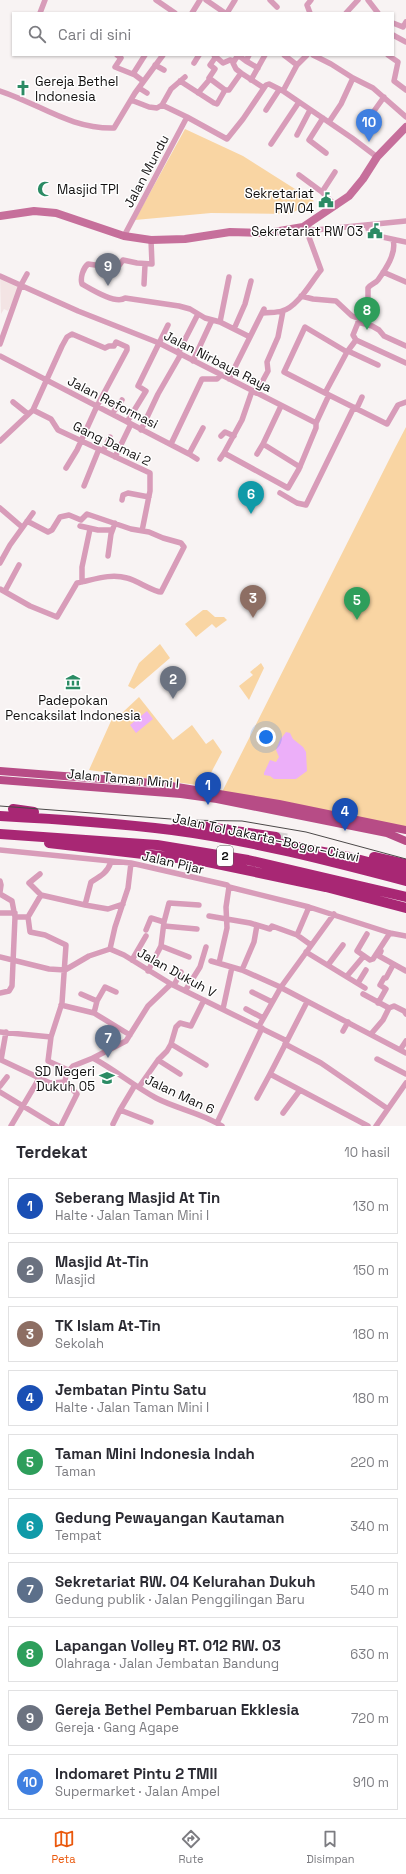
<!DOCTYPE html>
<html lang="id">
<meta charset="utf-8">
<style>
body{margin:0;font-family:"Space Grotesk",sans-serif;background:#f7f7f7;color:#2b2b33}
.you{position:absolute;left:266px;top:737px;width:14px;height:14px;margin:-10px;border:3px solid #fff;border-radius:50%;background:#1a73e8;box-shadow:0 0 0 6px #1a73e833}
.badge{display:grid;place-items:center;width:26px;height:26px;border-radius:50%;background:#ea580c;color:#fff;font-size:13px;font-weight:700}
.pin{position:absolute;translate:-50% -33px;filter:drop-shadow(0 1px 2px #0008)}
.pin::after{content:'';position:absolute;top:21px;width:14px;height:12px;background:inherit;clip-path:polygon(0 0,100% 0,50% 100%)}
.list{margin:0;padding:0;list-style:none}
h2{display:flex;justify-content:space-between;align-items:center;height:52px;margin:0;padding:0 16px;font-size:17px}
h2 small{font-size:13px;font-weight:400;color:#7c7c81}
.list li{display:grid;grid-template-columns:26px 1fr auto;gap:12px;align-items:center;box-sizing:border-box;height:56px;margin:0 8px 8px;padding:0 8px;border:1px solid #e1e1e2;border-radius:0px}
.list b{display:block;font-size:15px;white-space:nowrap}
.list p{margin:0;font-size:13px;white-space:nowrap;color:#7c7c81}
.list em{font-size:13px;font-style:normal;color:#7c7c81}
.icon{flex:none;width:22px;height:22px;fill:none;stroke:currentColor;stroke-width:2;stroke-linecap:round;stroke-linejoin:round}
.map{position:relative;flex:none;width:406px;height:1126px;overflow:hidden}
.search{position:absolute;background:#fff;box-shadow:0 1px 3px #0004;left:12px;right:12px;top:12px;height:44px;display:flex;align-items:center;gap:10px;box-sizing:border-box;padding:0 14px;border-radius:0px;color:#7c7c81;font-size:15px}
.sheet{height:692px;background:#fff}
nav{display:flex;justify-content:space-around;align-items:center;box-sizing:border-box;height:56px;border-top:1px solid #e1e1e2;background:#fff;font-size:11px;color:#7c7c81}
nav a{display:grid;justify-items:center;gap:2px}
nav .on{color:#ea580c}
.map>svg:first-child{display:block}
.built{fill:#f3e4e4}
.green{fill:#f9d5a3}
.water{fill:#ecaff9}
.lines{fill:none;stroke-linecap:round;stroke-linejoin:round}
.highway-tunnel{stroke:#d5d1d1;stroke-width:10;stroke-dasharray:10 5;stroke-linecap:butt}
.street{stroke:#d89cb9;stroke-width:5.5}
.secondary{stroke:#c66f9b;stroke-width:8}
.primary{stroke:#b74c86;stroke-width:8}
.highway{stroke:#a82774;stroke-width:10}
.tram{stroke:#4b4848;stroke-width:1}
.labels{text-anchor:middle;stroke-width:3;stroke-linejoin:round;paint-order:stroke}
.shield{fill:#fff;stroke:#585757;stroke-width:1}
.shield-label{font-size:12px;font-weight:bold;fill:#110f0f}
.poi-label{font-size:13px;fill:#110f0f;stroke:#fff;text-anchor:end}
.street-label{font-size:13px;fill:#110f0f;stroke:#fff}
</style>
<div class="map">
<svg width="406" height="1126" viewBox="0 0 406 1126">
<rect width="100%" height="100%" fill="#f8f3f3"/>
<path class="built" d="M0 275 20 285 8 311 4 309 1 314Z"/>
<path class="green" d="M185 129 243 156 314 201 290 214 211 213 135 220Z
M406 427V828L222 792 395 448Z
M203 610H207L215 617H224L227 620 216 628 212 624 196 637 185 624Z
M160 644 170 658 134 689 128 686 139 663Z
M261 663 264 668 249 700 239 686 253 675 250 672Z
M139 697 173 740 192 725 206 744 213 739 222 752 204 786 89 770 115 712 119 714 122 713Z"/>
<path class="water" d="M147 711 153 719 136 733 130 725Z
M286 732 290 733 293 739 303 747 306 752 307 771 296 779H274L270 776 264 775V773L270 760 276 762 279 757 276 750 280 740Z"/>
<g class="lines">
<path class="highway-tunnel" d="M277 837 290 839"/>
<path class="street" d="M156 0 175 13
M206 0 225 13
M270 0 277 7
M368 0 378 13
M40 13 45 0
M192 13 200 0
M227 13 235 0
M310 13 307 5 311 0
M346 13 358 0
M393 23 403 27 406 22
M393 35 406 42
M117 55 121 58 115 67 135 75 143 81
M284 55 297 65
M307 55 297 65 283 91 352 138 377 157
M313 55 331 64 353 78 373 88 406 117
M388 55 398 62 394 81 406 90
M215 56 223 63 230 60 234 61
M246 61 258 68
M194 63 199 55
M155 65 164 70
M241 73 236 69 233 63 238 55 246 61 249 55
M133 74 145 55
M251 80 265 55
M180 81 214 103 217 104 225 90 209 78 215 69 210 65 215 58 214 55
M139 88 147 93
M225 90H229L241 73 264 88
M0 91C40 104 70 129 114 128L135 93 163 55
M198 93 210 79
M131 100 149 107 157 108 162 105 171 89 185 77
M162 105 187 117 227 139 243 119 266 85 269 84 283 91
M266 110 279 90
M374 111 384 97
M323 118 309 140 326 153
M329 122 341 104 353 78
M297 135 310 110
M271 144 299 102
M299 175 322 192 336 206
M322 192 335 172
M367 225 369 232 373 235 406 242
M303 228 315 230 406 221
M124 236 187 117
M151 240 152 264 137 263 123 260 116 270 110 267 88 264C83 268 80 278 82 284 91 289 116 305 125 298L179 306 190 309 205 318 220 322 250 337
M393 240C397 253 385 270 378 280 376 283 371 284 368 288V298L353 335 356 340 406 363
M383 272 406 282
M0 276 78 311 159 343 316 423 329 395 387 424 398 405 406 402
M144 284 145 265
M301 296 313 299 336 301 352 316 360 319
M263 313C269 312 276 313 282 311 297 308 311 282 321 270L306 229
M220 322 229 277
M358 322 372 326 379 330 384 336 406 346
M234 329 245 304 251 281
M0 344 21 285 27 274
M348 351 378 365
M178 353 198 314
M0 356 189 454 203 428
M193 361 212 320
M229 379 264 309
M252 391 242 420 224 453 288 488 299 469 316 428V423
M256 393 268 371 267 362 278 337 283 311
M325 393 347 352 356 340
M329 395 284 372 305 327 347 352
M13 402 28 414
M281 406 263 444 300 467
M357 408 362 397
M33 410 51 419 58 430 150 473V491L142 531
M112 414 122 400
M127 422 146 391 138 386 168 325
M141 430 158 394 181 354
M221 436 225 432 234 436
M0 441 33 410 62 346 67 337 72 334 105 348 109 346H114L116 342 127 347V350L97 406 77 450 66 468
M171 444 202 379H217L221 375
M103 451 110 437
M189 454 197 459
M257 454 263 444
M115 457 131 424
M220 459 224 453
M84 486 99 449
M280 493 297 503 306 505 354 407
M122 500 123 495 128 493 149 497
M0 508 22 527
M80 526 98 530H112
M108 556 111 534 115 523
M0 563 10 545 33 513
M82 582V567L90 529
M0 589 30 606 57 617 77 583C93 580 110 573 127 578 136 580 154 592 161 592L184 547 181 543 163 538 149 532 131 529 87 514 81 520 69 515 60 517 52 530 48 532 27 521
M5 591 19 565
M0 850 131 863 227 885 229 887 309 907 390 933 406 936
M40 874 29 883 41 895
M0 881 1 885 0 892
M0 894 12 901 15 917 12 986 9 991 0 993
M85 905 108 909 123 904
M0 913H15
M209 916 250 923 270 929 272 926 297 935 311 945
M15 917H28
M28 917 30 932 45 935 66 945 62 1003 51 1037 48 1061 68 1070
M28 917 41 895 85 905 91 882C101 876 107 873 111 862
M164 926 197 929
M146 930 151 918 164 922
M367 934 357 951 370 960 373 959 390 933
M297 935 309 907
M161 946 189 957
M110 949 115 927 128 888 131 863
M381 951 379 956 406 971
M306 952 365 988
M0 957 49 969 65 970 89 956 110 949 124 955 171 984 287 1041 307 1002
M132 960 146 936
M211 961 242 970 278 986 406 1053
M219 963 227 928 226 907 229 887
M328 965 343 945
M242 970 254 942 257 925
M148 971 161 946 164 922 169 903 199 905
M347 976 363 957
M358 983 366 970
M174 985 181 972
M185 991 200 967 206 947
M252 992 272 1002
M81 994 97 1001 94 1013 130 1035
M363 994 389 1008
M97 1001 105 987 116 992
M378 1003 386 989 380 985 384 978H386L393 965
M61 1005 94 1013
M389 1008 394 1006 404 1011 406 1014
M223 1009 232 967
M246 1009 263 1018
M259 1026 281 987 334 914
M343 1031 348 1022
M0 1032 51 1037
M6 1032 1 1060 50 1083 65 1082
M371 1034 383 1020 389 1008
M287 1041 270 1074 368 1126
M171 1044 176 1027 180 1023 191 1026 204 1000
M285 1044 321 1063 388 1109
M400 1050 406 1041
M93 1058C115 1070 134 1086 156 1098 177 1109 202 1113 222 1126
M377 1059 406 1074
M158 1060 180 1074
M65 1082 66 1074 73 1066 93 1058 126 1041 148 1006 171 984
M135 1085 120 1110 151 1122
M0 1086 7 1077
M139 1087 158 1060 167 1051 171 1044 206 1065
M0 1092 56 1126
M257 1098 270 1074
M283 1113 300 1090
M217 1123 262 1028
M113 1124 120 1110
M11 1126 40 1077
M61 1126 77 1094 65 1082
M376 1126 406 1083"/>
<path class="secondary" d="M0 216 34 211 56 213 124 236 151 240 185 239 230 232 268 233 303 227 349 196 363 179 377 157 406 127"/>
<path class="primary" d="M0 771 153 783 279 804 406 830
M0 780 181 794 217 799 387 833 406 841"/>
<path class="highway" d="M13 809 34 812
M0 816C57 819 115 823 172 830 249 840 330 861 406 881
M226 829 237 835 246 837
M172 830 187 824 276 837
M0 834 157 845 248 860 406 897
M266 841 349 857 406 872
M49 843 203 861 326 887 406 908
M374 857 406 864"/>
<path class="tram" d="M0 806 184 820 242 821 306 832 406 859"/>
</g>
<defs>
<g id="church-bare" transform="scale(1.2)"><path d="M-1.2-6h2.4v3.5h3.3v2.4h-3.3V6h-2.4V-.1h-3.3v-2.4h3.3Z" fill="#2b8b64" stroke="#fff" stroke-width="2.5" paint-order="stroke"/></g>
<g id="mosque-bare" transform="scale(1.2)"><path d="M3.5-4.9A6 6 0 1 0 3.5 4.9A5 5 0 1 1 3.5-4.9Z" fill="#2b8b64" stroke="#fff" stroke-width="2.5" paint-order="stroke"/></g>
<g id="civic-bare" transform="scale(1.2)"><path d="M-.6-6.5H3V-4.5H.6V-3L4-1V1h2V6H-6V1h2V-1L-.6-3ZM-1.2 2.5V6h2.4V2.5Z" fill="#2b8b64" stroke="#fff" stroke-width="2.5" paint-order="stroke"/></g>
<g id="museum-bare" transform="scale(1.2)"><path d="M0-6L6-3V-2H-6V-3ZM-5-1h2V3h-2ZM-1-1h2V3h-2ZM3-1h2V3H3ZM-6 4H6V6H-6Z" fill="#2b8b64" stroke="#fff" stroke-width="2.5" paint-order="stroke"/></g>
<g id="school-bare" transform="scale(1.2)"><path d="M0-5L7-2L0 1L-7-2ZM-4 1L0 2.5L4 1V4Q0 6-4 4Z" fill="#2b8b64" stroke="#fff" stroke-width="2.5" paint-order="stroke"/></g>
</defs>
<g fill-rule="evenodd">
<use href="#church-bare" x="23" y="88"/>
<use href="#mosque-bare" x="45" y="189"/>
<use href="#civic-bare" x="326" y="200"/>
<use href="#civic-bare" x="375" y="231"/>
<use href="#museum-bare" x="73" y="682"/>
<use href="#school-bare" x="107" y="1078"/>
</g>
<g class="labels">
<rect class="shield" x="217" y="846" width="16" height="20" rx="3"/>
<g class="shield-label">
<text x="225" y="860">2</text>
</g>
<g class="poi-label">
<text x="35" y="86" text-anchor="start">Gereja Bethel<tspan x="35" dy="15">Indonesia</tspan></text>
<text x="57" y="194" text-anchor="start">Masjid TPI</text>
<text x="314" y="198">Sekretariat<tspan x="314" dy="15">RW 04</tspan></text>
<text x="363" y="236">Sekretariat RW 03</text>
<text x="73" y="705" text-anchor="middle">Padepokan<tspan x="73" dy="15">Pencaksilat Indonesia</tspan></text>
<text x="95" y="1076">SD Negeri<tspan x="95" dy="15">Dukuh 05</tspan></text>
</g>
<g class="street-label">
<text transform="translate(146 171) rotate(-62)" y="5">Jalan Mundu</text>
<text transform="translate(218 361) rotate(27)" y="5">Jalan Nirbaya Raya</text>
<text transform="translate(113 402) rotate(27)" y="5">Jalan Reformasi</text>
<text transform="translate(112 443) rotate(26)" y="5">Gang Damai 2</text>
<text transform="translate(123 778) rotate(5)" y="5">Jalan Taman Mini I</text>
<text transform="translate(266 837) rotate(12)" y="5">Jalan Tol Jakarta–Bogor–Ciawi</text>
<text transform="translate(173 862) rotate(13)" y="5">Jalan Pijar</text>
<text transform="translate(177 972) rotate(29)" y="5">Jalan Dukuh V</text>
<text transform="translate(180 1094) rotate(25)" y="5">Jalan Man 6</text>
</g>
</g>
</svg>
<div class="you"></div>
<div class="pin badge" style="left:208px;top:805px;background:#1a4fb4">1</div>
<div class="pin badge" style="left:173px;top:699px;background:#6b7280">2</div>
<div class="pin badge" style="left:253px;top:618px;background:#8d6e63">3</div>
<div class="pin badge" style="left:345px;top:831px;background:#1a4fb4">4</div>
<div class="pin badge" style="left:357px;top:620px;background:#2e9e5b">5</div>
<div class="pin badge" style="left:251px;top:514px;background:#0f9aa8">6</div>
<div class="pin badge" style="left:108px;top:1058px;background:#5c6f8a">7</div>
<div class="pin badge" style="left:367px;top:330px;background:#2e9e5b">8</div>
<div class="pin badge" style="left:108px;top:286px;background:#6b7280">9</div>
<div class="pin badge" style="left:369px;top:142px;background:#3f7fe0">10</div>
<div class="search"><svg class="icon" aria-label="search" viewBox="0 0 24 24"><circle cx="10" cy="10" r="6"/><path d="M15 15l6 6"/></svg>Cari di sini</div>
</div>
<section class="sheet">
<h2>Terdekat<small>10 hasil</small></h2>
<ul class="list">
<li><span class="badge" style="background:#1a4fb4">1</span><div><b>Seberang Masjid At Tin</b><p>Halte · Jalan Taman Mini I</p></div><em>130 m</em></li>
<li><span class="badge" style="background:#6b7280">2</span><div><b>Masjid At-Tin</b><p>Masjid</p></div><em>150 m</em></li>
<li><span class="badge" style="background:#8d6e63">3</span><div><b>TK Islam At-Tin</b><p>Sekolah</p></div><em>180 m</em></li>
<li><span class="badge" style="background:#1a4fb4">4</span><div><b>Jembatan Pintu Satu</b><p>Halte · Jalan Taman Mini I</p></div><em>180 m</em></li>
<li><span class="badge" style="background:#2e9e5b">5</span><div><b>Taman Mini Indonesia Indah</b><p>Taman</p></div><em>220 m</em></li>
<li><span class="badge" style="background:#0f9aa8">6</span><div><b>Gedung Pewayangan Kautaman</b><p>Tempat</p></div><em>340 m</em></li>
<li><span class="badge" style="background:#5c6f8a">7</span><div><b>Sekretariat RW. 04 Kelurahan Dukuh</b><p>Gedung publik · Jalan Penggilingan Baru</p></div><em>540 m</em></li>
<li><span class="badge" style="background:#2e9e5b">8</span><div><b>Lapangan Volley RT. 012 RW. 03</b><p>Olahraga · Jalan Jembatan Bandung</p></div><em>630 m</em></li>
<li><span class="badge" style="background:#6b7280">9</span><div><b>Gereja Bethel Pembaruan Ekklesia</b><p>Gereja · Gang Agape</p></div><em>720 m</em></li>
<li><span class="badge" style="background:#3f7fe0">10</span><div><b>Indomaret Pintu 2 TMII</b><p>Supermarket · Jalan Ampel</p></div><em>910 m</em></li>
</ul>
</section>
<nav>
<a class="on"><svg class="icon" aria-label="map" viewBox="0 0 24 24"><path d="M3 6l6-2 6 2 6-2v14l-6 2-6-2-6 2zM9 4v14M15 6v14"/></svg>Peta</a>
<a><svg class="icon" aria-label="directions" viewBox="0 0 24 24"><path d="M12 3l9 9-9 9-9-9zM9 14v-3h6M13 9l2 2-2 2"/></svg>Rute</a>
<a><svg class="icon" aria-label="saved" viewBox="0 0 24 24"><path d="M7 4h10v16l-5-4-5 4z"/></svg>Disimpan</a>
</nav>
